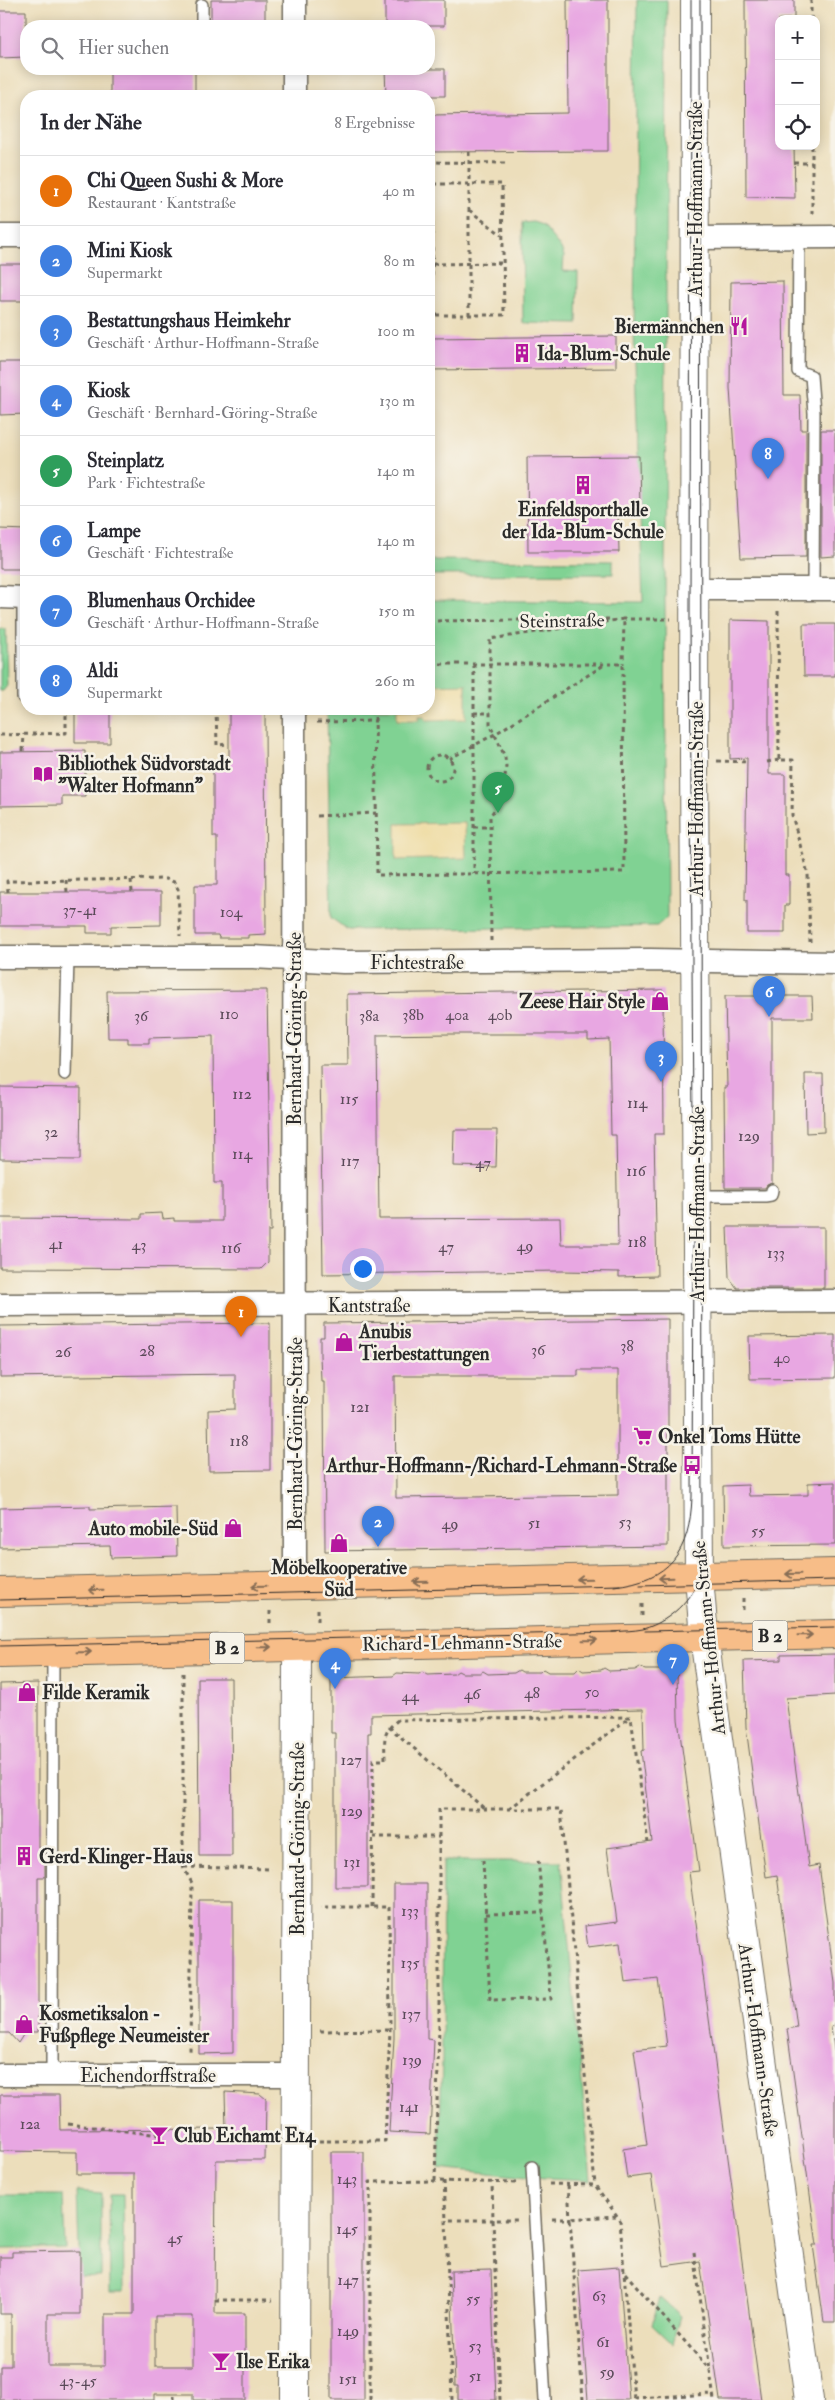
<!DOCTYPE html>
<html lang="de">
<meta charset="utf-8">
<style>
body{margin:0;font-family:"IM FELL Double Pica",serif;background:#f2f2f3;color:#2b2b33}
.controls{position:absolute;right:15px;top:15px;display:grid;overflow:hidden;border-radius:10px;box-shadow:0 2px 12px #0003}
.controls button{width:45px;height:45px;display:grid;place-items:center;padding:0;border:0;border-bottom:1px solid #e1e1e2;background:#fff;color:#2b2b33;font:25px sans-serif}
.you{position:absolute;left:362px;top:1268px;width:18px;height:18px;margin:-12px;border:4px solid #fff;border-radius:50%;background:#1a73e8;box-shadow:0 0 0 8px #1a73e833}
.badge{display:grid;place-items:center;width:32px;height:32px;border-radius:50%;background:#db2777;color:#fff;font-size:16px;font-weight:700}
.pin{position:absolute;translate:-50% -41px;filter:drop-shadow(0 1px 2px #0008)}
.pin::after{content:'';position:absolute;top:26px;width:18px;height:15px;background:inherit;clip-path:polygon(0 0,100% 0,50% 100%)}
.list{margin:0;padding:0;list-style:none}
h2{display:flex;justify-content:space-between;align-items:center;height:65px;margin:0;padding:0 20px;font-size:21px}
h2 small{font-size:16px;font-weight:400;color:#7c7c81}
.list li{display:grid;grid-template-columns:32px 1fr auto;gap:15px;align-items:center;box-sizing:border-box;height:70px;padding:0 20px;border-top:1px solid #e1e1e2}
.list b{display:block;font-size:19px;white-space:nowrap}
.list p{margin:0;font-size:16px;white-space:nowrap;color:#7c7c81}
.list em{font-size:16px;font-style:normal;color:#7c7c81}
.icon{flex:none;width:28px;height:28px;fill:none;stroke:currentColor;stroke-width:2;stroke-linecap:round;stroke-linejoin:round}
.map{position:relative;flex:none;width:835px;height:2400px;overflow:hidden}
.search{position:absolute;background:#fff;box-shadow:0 2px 12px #0003;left:20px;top:20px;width:415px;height:55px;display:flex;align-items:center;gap:12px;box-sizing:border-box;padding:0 18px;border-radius:20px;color:#7c7c81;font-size:19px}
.panel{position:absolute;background:#fff;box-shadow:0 2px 12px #0003;left:20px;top:90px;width:415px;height:625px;border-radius:20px}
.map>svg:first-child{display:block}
.green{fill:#80d293;stroke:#567e5f}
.sand{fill:#eeda9e;stroke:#8c8264}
.building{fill:#e8a7e2;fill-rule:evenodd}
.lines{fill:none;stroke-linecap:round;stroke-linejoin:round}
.service-casing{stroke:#6f6a5d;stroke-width:14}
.minor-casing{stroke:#6f6a5d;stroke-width:25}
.tertiary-casing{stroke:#6f6a5d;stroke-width:30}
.primary-casing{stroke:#6f6a5d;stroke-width:30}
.path{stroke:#6f6a5d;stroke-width:3;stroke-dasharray:4 4;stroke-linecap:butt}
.service{stroke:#fff;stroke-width:11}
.minor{stroke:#fff;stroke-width:22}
.tertiary{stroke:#fff;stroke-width:28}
.primary{stroke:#f7bd88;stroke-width:28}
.tram{stroke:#2b2b2b;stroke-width:1}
.oneway{stroke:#876d55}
.labels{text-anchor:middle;stroke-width:5;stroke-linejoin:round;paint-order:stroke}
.number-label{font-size:16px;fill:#5a4a59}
.shield{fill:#f7f3e8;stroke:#686764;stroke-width:1}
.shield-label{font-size:18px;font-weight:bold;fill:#2b2b2b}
.street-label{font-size:19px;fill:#2b2b2b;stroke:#f7f3e8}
.poi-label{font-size:19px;font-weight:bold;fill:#2b2b2b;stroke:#f7f3e8;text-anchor:start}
</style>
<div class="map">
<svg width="835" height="2400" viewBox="0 0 835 2400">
<rect width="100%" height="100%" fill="#f7f3e8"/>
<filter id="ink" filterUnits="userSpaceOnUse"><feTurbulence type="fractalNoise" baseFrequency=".02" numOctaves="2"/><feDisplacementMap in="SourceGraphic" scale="10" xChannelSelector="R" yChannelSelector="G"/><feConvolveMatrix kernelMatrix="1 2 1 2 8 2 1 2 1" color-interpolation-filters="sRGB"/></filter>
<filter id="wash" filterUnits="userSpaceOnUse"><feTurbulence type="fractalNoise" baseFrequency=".0096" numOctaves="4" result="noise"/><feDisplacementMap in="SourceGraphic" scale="20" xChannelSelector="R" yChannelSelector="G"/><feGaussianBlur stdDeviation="1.12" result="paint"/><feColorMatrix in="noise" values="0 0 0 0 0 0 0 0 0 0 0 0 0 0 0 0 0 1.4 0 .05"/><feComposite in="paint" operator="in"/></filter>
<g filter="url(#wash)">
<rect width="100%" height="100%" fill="#ecdebb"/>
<path class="green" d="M637 0H667L665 600 667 917 657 926 348 930 331 918 327 709H429V600L643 602 634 332Z
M533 222 542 225 561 248 564 256 563 271 578 272 577 324 523 323 522 223Z
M429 560 613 561V574L429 575Z
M0 629H6L7 686 3 691H0Z
M443 1861H561L591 2180 527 2177 439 2168 442 2059Z
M77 2191 101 2193V2277L80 2276Z
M109 2194H123L124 2292H110Z
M0 2195H63L65 2248 0 2249Z
M660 2298 680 2316 672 2344 652 2325Z"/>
<path class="sand" d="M466 684V719L426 720 425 716H419V720H397V709H429V685Z
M465 823 466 858 396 860V824Z"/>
<g id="blocks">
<path class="building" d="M211 0H265V26H211Z
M385 0H444V26H385Z
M567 0H608V151L429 152V115L568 113Z
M745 0H794V19H779V146H794L795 198 746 197Z
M0 11H26V57L0 58Z
M175 69H195V96H110V70Z
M385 69H445V96H386Z
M0 264H26V301H0Z
M783 281 784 395H800L801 430H806V557L741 558 730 388 731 282Z
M616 336V368L429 370V338Z
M0 362H26V414L0 415Z
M821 430H835V556L821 557Z
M639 456 640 513H618L619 552H528L527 457Z
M0 529 26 530V569H0Z
M730 620 769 621V774H785V875H789V905H785V933H747V900H745L747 758 730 759Z
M803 624H835V676H804Z
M75 709H110V743H75Z
M229 709H265L266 934 248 935V938H219L218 935H195V885H217V837H213V762H229Z
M85 751V796H62V805L0 806V752Z
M0 892H161V925L111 926V933H87V926H0Z
M267 990 271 1231H268V1262L261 1269 0 1268V1218L141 1219V1214L162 1213 163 1219 174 1218V1221H222V1183H214L213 1036 149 1038V1043H128V1038H108L107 991Z
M663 990 664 1134H654L657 1276 619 1277V1272L561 1271 323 1274 320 1065H348L347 994ZM450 1034H588V1040L609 1039 611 1135H616L618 1245H561L560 1218 379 1219 377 1035Z
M725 996H812L813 1018H772V1183L767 1185 765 1188H725L724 1087H727Z
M805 1074H823L824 1132 806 1133Z
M0 1087 81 1088 80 1160 0 1159Z
M454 1130H497L496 1167 453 1166Z
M727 1227H824V1288H737L729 1277Z
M668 1319V1546L325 1551 324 1381H321L320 1355V1337H324V1323ZM578 1370H618V1495L396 1498 395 1376H578Z
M270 1323V1470L209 1471 208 1410 235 1409V1374L0 1377V1326Z
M835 1335V1378L750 1379 749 1336Z
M835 1482V1545L724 1546 723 1486 748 1485 749 1496 808 1495V1483Z
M90 1506V1509L176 1507 177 1556 111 1558 110 1546 0 1548V1508Z
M835 1654V1695L786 1698 809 1867 819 1865 835 1983V2026L831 2027 835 2056V2322H824L813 2245H817L787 2029 797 2027 777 1875 766 1877 746 1727 744 1661 781 1660V1655Z
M664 1666 670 1670H677L678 1719 699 1871 689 1872 761 2400H720L700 2261 664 2266 651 2175 627 2178 623 2149 647 2145 634 2050 667 2046 658 1979 625 1983 620 1943 588 1947 585 1926 617 1922 607 1848 652 1842 641 1751 644 1750 643 1709 371 1715V1733H368V1887H335V1733H331V1678L393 1676 397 1673 419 1674 422 1672 427 1675 454 1674 458 1671 462 1673H480L483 1671 488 1674 514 1673 519 1670 522 1672H540L543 1669 548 1672H575L579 1668 583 1671 601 1670 604 1668 609 1671 635 1670 640 1667 645 1670H660Z
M198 1678H231L232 1856H199Z
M38 1683V1848H45V1877H38V2032H25L18 2043 9 2033H0V1684Z
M394 1884H427V2039L434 2040 430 2134 389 2132 394 2038Z
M199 1900H233V2053L199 2054Z
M225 2092 260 2094 266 2099 265 2160H216L215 2313H245V2400H193V2394H155V2400H0V2366H11V2314H0V2257H12V2252L80 2251V2314H48V2366H105V2314H134V2174H77V2152L0 2151V2095H59L60 2130 226 2129ZM155 2316H193V2366H155Z
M331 2152H364V2400H331Z
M619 2267 629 2400H588L578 2270Z
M491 2270 496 2400H458V2386H455L451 2271Z"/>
</g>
</g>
<g filter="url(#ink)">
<use href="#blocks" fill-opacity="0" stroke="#6f6a5d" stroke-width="1"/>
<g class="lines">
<g class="service-casing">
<path id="service" d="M202 5V26
M799 237 798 371 811 376 814 413 813 589
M23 598V697
M65 1074 68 957
M696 1196H765L771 1195 772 1190
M52 2075 53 1652
M532 2167 545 2400"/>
</g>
<g class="minor-casing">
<path id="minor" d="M295 26V0
M294 96V69
M0 236H26
M695 238 835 237
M695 589H835
M0 597 26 598
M294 709 295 1585
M0 957H253L343 962 650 960 835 963
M0 1305 835 1301
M0 2075H296"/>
</g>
<g class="tertiary-casing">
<path id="tertiary" d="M695 0 694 761 699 1577 704 1637 809 2400
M295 2400 297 1646"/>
</g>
<g class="primary-casing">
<path id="primary" d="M0 1592 835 1573
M0 1654 835 1634"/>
</g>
<path class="path" d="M811 0V19
M812 146V216
M469 152V315
M429 162 505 163
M794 163H812
M433 184H502L504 315H432Z
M469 210 502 235
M433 264 503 263
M778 611 779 760H793L792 815 808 874 810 942
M622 619H671
M429 621 611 619
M474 664V874
M216 709 217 745 229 744
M375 709 377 875 624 872 623 664H429
M474 713H491
M317 722 376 721
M0 735 66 733V709
M23 751 24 734
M427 768a13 13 0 1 1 26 0a13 13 0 1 1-26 0Z
M449 759 495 734 604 665
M717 761 749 762
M767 762 779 760
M317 816 376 813
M474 827H490
M66 880 67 892
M131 880 132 892
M8 892 7 881 166 879 174 882 178 889 180 936
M491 941 490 816 501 800 504 788 506 766 505 757 490 724V639L624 619 623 664
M743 1598V1612
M318 1609V1623
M270 1611V1624
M642 1616V1602
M183 1673V1867L192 1883 190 2052
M389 1727 485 1809
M509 1809 630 1717
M373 1837H439
M483 1860 490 2000 551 1999 538 1859
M184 1867 272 1869
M372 1907 373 1760H385C385 1740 381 1733 398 1720L631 1717 648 1843
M486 1914 543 1913
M320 2031 390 2030
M68 2124 159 2135
M319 2141H385L390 2030 389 1907H321
M435 2181 439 2026V1809H561L595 2185
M444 2181 446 2220
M549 2184 595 2185 620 2220 634 2400
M552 2219H570L568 2184
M694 2252 714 2400
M625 2273 710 2370
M215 2300H272
M634 2398 713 2394
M174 2400V2394
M370 2400V2182L435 2181 518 2183
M452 2400 446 2220H493L492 2182
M500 2400 493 2220H518
M583 2400 570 2219 616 2216"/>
<use href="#service" class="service"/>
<use href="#minor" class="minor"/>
<use href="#tertiary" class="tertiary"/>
<use href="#primary" class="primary"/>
<path class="tram" d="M691 0 690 619 693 1131
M640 1585 835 1580
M614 1586C670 1580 690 1552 692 1497L693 1236
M0 1600 620 1585
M645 1631 835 1627
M612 1632C622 1631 633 1631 643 1629 672 1621 699 1594 702 1563L700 0
M0 1646 617 1632"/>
</g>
<defs><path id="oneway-shaft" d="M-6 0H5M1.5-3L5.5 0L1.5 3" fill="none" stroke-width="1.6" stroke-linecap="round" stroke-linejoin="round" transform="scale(1.25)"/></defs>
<g class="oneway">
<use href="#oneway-shaft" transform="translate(793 1574) rotate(179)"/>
<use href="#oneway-shaft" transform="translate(666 1578) rotate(178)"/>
<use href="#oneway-shaft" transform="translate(584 1579) rotate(179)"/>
<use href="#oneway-shaft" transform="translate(421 1582) rotate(179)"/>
<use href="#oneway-shaft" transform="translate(259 1586) rotate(179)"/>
<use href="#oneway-shaft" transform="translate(96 1590) rotate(179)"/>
<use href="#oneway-shaft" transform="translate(805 1635) rotate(-1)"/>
<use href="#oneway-shaft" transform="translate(590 1640) rotate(-1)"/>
<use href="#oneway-shaft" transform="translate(264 1647) rotate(-1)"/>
<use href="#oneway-shaft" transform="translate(84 1652) rotate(-1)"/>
</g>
</g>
<defs>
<g id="restaurant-bare" transform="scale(1.5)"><path d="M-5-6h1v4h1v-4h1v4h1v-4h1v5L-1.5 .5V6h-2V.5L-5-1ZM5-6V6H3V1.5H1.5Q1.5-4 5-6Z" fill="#b5179e" stroke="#f7f3e8" stroke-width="2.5" paint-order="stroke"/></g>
<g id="building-bare" transform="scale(1.5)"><path d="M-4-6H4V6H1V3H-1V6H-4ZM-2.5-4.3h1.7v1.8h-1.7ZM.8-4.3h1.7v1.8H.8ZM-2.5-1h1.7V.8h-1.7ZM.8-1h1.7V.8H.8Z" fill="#b5179e" stroke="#f7f3e8" stroke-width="2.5" paint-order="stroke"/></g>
<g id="library-bare" transform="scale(1.5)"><path d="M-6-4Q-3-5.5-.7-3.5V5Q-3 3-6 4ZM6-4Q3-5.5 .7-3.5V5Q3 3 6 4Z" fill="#b5179e" stroke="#f7f3e8" stroke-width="2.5" paint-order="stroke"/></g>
<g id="shop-bare" transform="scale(1.5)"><path d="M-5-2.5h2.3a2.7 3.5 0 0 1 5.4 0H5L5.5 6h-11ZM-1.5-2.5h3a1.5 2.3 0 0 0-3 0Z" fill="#b5179e" stroke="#f7f3e8" stroke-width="2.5" paint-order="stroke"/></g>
<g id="supermarket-bare" transform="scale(1.5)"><path d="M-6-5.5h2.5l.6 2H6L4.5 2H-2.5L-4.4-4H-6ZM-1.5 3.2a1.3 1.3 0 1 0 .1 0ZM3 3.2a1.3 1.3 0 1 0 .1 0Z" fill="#b5179e" stroke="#f7f3e8" stroke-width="2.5" paint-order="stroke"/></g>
<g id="bus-bare" transform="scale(1.5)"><path d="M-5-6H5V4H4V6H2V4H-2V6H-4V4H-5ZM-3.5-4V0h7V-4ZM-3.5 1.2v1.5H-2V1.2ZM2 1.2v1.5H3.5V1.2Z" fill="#b5179e" stroke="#f7f3e8" stroke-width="2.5" paint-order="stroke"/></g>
<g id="bar-bare" transform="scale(1.5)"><path d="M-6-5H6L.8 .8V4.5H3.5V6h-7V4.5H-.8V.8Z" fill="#b5179e" stroke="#f7f3e8" stroke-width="2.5" paint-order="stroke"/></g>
</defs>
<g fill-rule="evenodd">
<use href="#restaurant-bare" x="739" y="326"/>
<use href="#building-bare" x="522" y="353"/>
<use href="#building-bare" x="583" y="485"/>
<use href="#library-bare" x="43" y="774"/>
<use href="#shop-bare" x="660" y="1001"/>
<use href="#shop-bare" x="344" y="1342"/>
<use href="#supermarket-bare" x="643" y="1436"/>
<use href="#bus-bare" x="692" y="1465"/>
<use href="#shop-bare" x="233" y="1528"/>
<use href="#shop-bare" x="339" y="1543"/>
<use href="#shop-bare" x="27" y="1692"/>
<use href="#building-bare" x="24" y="1856"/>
<use href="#shop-bare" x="24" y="2024"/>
<use href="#bar-bare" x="159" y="2135"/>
<use href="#bar-bare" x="221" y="2361"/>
</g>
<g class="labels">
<g class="number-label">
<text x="80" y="915">37-41</text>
<text x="231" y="917">104</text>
<text x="229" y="1019">110</text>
<text x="413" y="1020">38b</text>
<text x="457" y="1020">40a</text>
<text x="500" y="1020">40b</text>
<text x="141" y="1021">36</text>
<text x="369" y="1021">38a</text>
<text x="242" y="1099">112</text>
<text x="349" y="1104">115</text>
<text x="637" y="1108">114</text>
<text x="51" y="1137">32</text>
<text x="749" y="1141">129</text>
<text x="242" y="1159">114</text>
<text x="350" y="1166">117</text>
<text x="483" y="1168">47</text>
<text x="636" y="1176">116</text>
<text x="637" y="1247">118</text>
<text x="56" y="1249">41</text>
<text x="139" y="1250">43</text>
<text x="525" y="1251">49</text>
<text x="446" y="1252">47</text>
<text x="231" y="1253">116</text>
<text x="776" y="1258">133</text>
<text x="627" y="1351">38</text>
<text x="538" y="1355">36</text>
<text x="147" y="1356">28</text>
<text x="63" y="1357">26</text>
<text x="782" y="1363">40</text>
<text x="360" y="1412">121</text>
<text x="239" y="1446">118</text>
<text x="625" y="1527">53</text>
<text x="534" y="1528">51</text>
<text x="450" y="1529">49</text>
<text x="758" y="1536">55</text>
<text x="592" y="1697">50</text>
<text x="532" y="1698">48</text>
<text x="472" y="1699">46</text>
<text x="410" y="1701">44</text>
<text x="351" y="1765">127</text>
<text x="352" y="1816">129</text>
<text x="352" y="1867">131</text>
<text x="410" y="1916">133</text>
<text x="410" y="1968">135</text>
<text x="411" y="2019">137</text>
<text x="412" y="2065">139</text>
<text x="409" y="2112">141</text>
<text x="30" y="2129">12a</text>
<text x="347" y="2184">143</text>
<text x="347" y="2234">145</text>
<text x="175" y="2243">45</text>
<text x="348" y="2285">147</text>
<text x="599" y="2301">63</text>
<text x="473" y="2304">55</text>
<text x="348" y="2336">149</text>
<text x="603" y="2347">61</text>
<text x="475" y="2351">53</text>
<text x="607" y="2377">59</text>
<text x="475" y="2381">51</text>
<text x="348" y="2384">151</text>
<text x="78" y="2386">43-45</text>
</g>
<g class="shield">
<rect x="752.5" y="1620.5" width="35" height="31" rx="4"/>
<rect x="209.5" y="1632.5" width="35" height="31" rx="4"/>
</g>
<g class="shield-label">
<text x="770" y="1642">B 2</text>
<text x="227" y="1654">B 2</text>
</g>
<g class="street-label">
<text transform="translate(695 199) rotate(-90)" y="7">Arthur-Hoffmann-Straße</text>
<text transform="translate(562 620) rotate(-1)" y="7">Steinstraße</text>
<text transform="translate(696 799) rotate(-90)" y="7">Arthur-Hoffmann-Straße</text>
<text x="417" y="969">Fichtestraße</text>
<text transform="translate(294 1029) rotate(-90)" y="7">Bernhard-Göring-Straße</text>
<text transform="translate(697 1204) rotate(-90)" y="7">Arthur-Hoffmann-Straße</text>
<text x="369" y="1312">Kantstraße</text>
<text transform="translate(295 1434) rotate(-90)" y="7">Bernhard-Göring-Straße</text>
<text transform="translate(708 1638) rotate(-96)" y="7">Arthur-Hoffmann-Straße</text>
<text transform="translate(462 1642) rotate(-1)" y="7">Richard-Lehmann-Straße</text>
<text transform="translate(297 1839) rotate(-90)" y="7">Bernhard-Göring-Straße</text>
<text transform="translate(759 2040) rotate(82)" y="7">Arthur-Hoffmann-Straße</text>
<text x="148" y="2082">Eichendorffstraße</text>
</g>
<g class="poi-label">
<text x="724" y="333" text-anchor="end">Biermännchen</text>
<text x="537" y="360">Ida-Blum-Schule</text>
<text x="583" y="516" text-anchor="middle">Einfeldsporthalle<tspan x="583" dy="22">der Ida-Blum-Schule</tspan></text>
<text x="58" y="770">Bibliothek Südvorstadt<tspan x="58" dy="22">"Walter Hofmann"</tspan></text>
<text x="645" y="1008" text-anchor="end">Zeese Hair Style</text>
<text x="359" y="1338">Anubis<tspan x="359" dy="22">Tierbestattungen</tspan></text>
<text x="658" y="1443">Onkel Toms Hütte</text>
<text x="677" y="1472" text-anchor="end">Arthur-Hoffmann-/Richard-Lehmann-Straße</text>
<text x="218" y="1535" text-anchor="end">Auto mobile-Süd</text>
<text x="339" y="1574" text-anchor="middle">Möbelkooperative<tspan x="339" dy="22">Süd</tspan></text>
<text x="42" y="1699">Filde Keramik</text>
<text x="39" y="1863">Gerd-Klinger-Haus</text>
<text x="39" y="2020">Kosmetiksalon -<tspan x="39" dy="22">Fußpflege Neumeister</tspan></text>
<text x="174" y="2142">Club Eichamt E14</text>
<text x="236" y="2368">Ilse Erika</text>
</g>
</g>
</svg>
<div class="controls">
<button>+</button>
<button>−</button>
<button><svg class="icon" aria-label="locate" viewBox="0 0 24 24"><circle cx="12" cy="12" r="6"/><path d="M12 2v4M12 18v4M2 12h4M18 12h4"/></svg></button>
</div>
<div class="you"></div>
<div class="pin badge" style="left:241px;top:1337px;background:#e8710a">1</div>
<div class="pin badge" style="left:378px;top:1547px;background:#3f7fe0">2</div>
<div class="pin badge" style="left:661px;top:1082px;background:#3f7fe0">3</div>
<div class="pin badge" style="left:335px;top:1689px;background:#3f7fe0">4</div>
<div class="pin badge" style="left:498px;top:813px;background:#2e9e5b">5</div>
<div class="pin badge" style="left:769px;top:1017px;background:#3f7fe0">6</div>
<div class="pin badge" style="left:673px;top:1685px;background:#3f7fe0">7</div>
<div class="pin badge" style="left:768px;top:479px;background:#3f7fe0">8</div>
<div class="search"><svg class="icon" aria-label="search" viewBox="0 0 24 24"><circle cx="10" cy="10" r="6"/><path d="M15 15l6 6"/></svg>Hier suchen</div>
<section class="panel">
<h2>In der Nähe<small>8 Ergebnisse</small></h2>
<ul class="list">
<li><span class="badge" style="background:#e8710a">1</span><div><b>Chi Queen Sushi &amp; More</b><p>Restaurant · Kantstraße</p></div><em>40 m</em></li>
<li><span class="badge" style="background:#3f7fe0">2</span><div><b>Mini Kiosk</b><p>Supermarkt</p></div><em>80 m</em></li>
<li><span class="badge" style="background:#3f7fe0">3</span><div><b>Bestattungshaus Heimkehr</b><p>Geschäft · Arthur-Hoffmann-Straße</p></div><em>100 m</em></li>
<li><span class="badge" style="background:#3f7fe0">4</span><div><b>Kiosk</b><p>Geschäft · Bernhard-Göring-Straße</p></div><em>130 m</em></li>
<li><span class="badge" style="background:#2e9e5b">5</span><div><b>Steinplatz</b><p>Park · Fichtestraße</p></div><em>140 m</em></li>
<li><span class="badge" style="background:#3f7fe0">6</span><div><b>Lampe</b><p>Geschäft · Fichtestraße</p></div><em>140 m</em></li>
<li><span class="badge" style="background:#3f7fe0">7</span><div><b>Blumenhaus Orchidee</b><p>Geschäft · Arthur-Hoffmann-Straße</p></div><em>150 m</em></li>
<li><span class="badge" style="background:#3f7fe0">8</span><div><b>Aldi</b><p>Supermarkt</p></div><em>260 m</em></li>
</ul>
</section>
</div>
